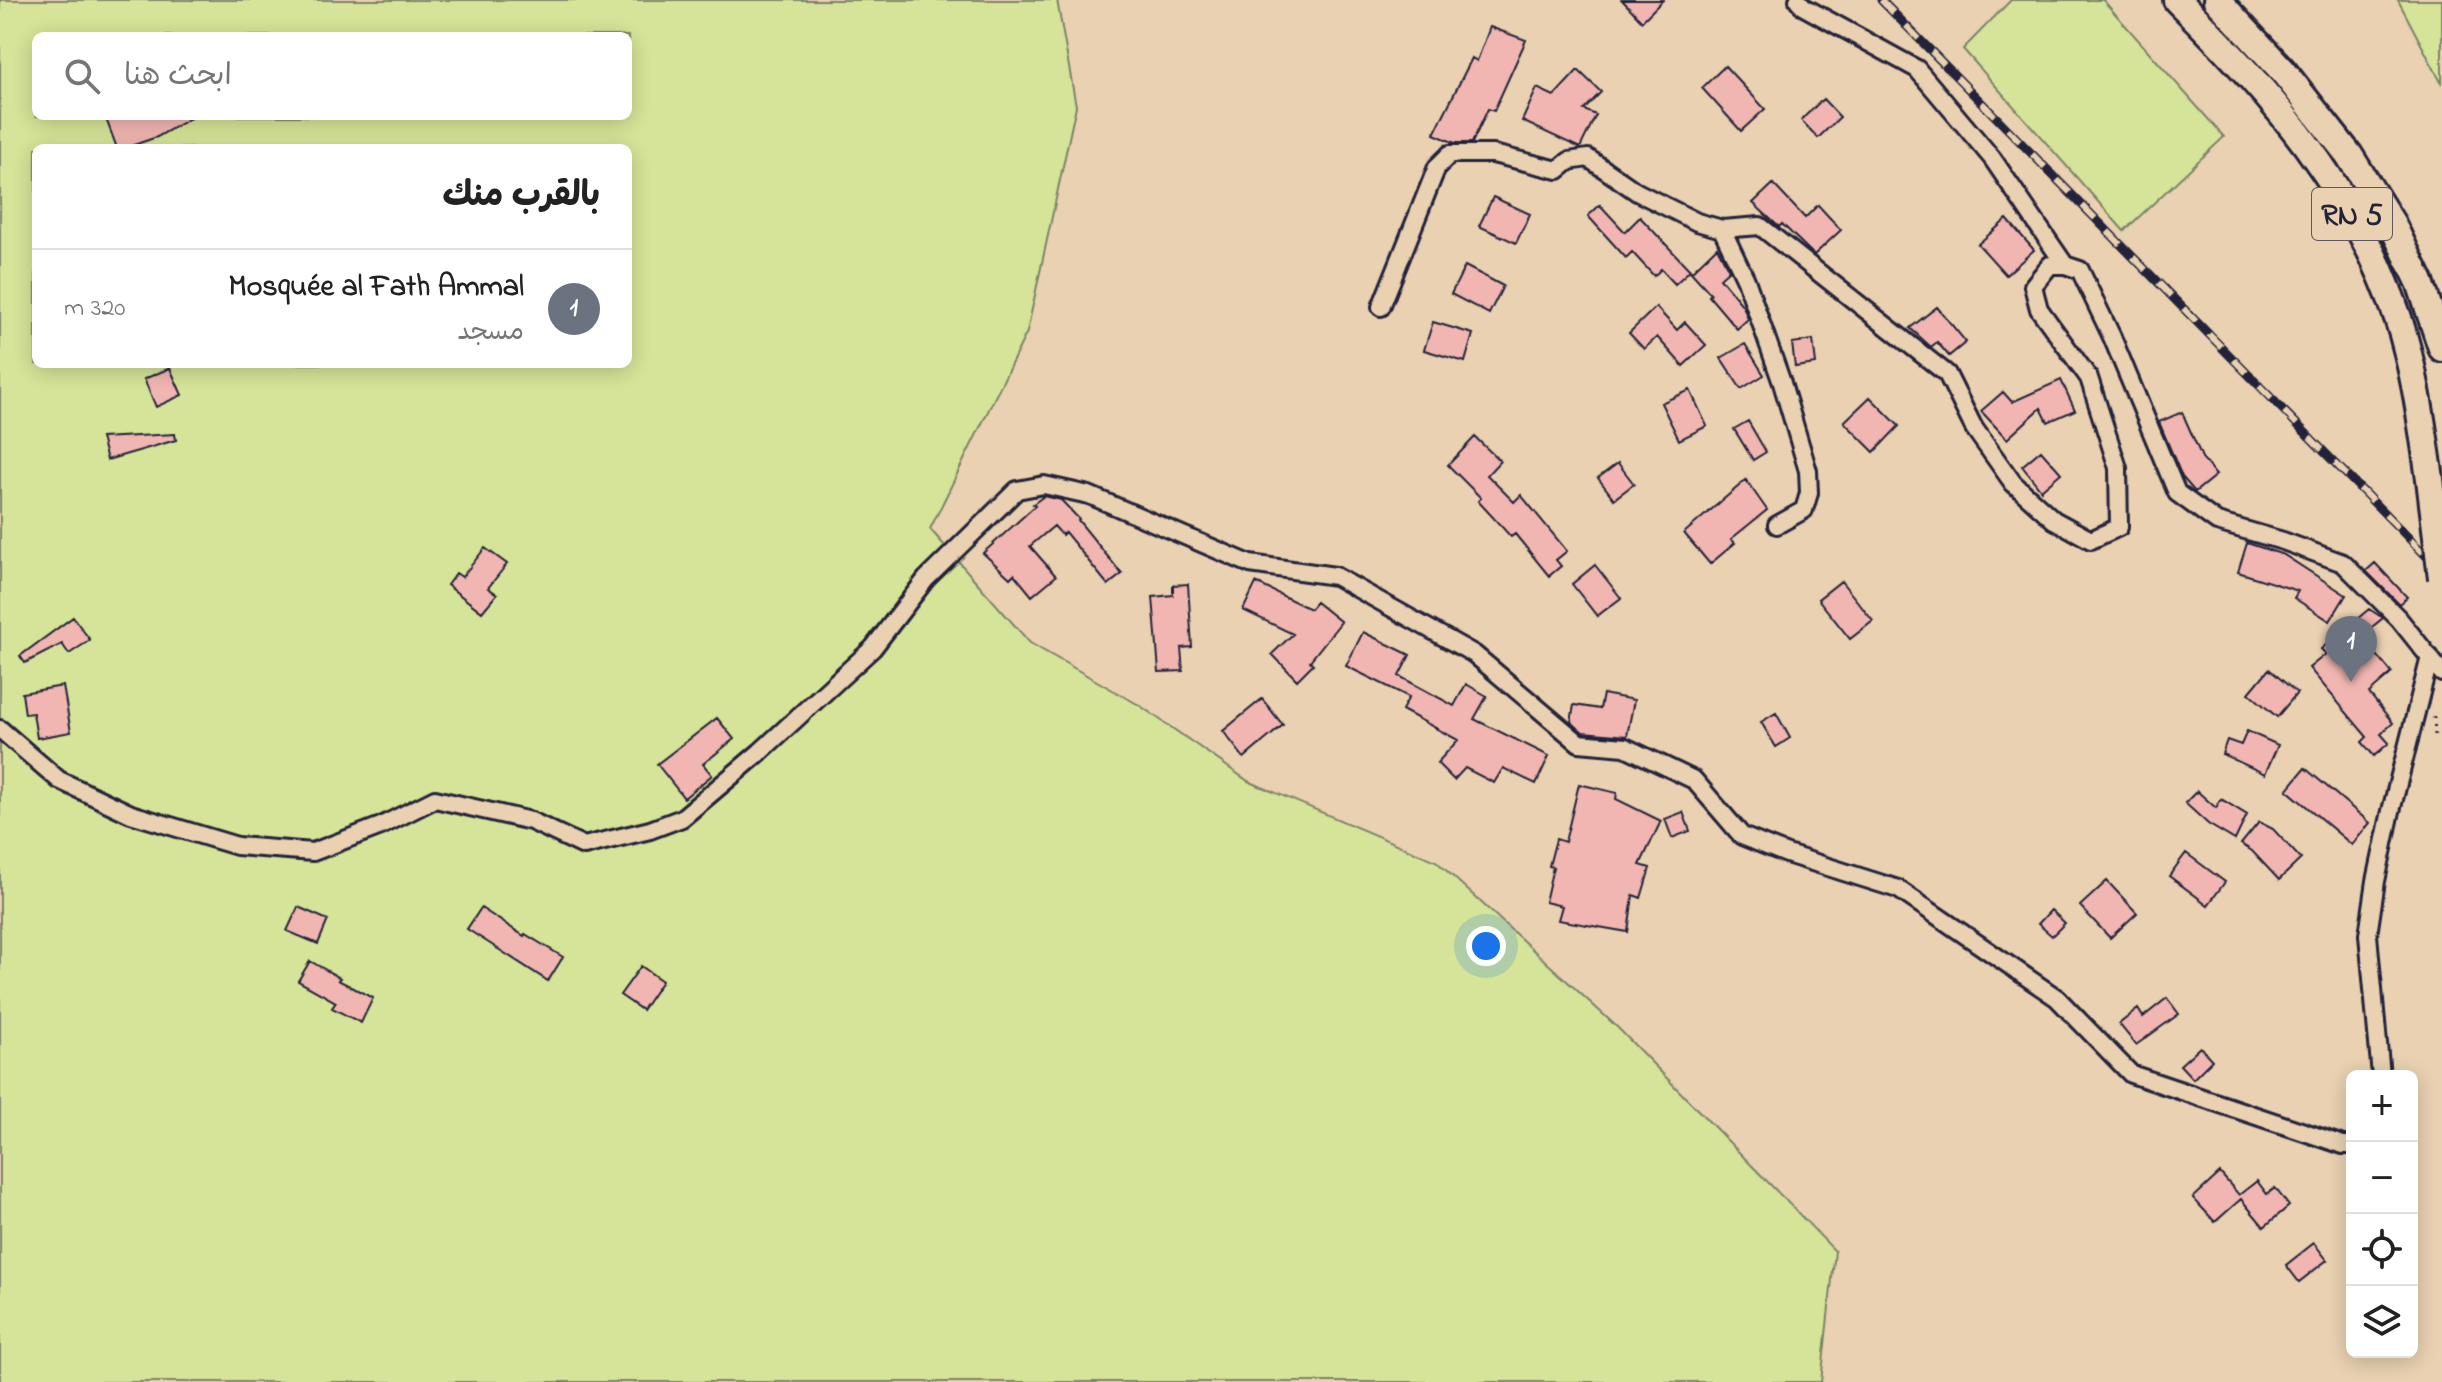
<!DOCTYPE html>
<html lang="ar">
<meta charset="utf-8">
<style>
body{margin:0;font-family:"Indie Flower","Playpen Sans Arabic",sans-serif;background:#f6f6f6;color:#222;direction:rtl}
.controls{position:absolute;right:24px;bottom:24px;display:grid;overflow:hidden;border-radius:12px;box-shadow:0 4px 20px #0003}
.controls button{width:72px;height:72px;display:grid;place-items:center;padding:0;border:0;border-bottom:2px solid #e0e0e0;background:#fff;color:#222;font:40px sans-serif}
.you{position:absolute;left:1486px;top:946px;width:28px;height:28px;margin:-20px;border:6px solid #fff;border-radius:50%;background:#1a73e8;box-shadow:0 0 0 12px #1a73e833}
.badge{display:grid;place-items:center;width:52px;height:52px;border-radius:50%;background:#b45309;color:#fff;font-size:26px;font-weight:700}
.pin{position:absolute;translate:-50% -66px;filter:drop-shadow(0 2px 4px #0008)}
.pin::after{content:'';position:absolute;top:42px;width:28px;height:24px;background:inherit;clip-path:polygon(0 0,100% 0,50% 100%)}
.list{margin:0;padding:0;list-style:none}
h2{display:flex;justify-content:space-between;align-items:center;height:104px;margin:0;padding:0 32px;font-size:34px}
h2 small{font-size:26px;font-weight:400;color:#767676}
.list li{display:grid;grid-template-columns:52px 1fr auto;gap:24px;align-items:center;box-sizing:border-box;height:120px;padding:0 32px;border-top:2px solid #e0e0e0}
.list b{display:block;font-size:30px;white-space:nowrap}
.list p{margin:0;font-size:26px;white-space:nowrap;color:#767676}
.list em{font-size:26px;font-style:normal;color:#767676}
.icon{flex:none;width:44px;height:44px;fill:none;stroke:currentColor;stroke-width:2;stroke-linecap:round;stroke-linejoin:round}
.map{position:relative;flex:none;width:2442px;height:1382px;overflow:hidden;direction:ltr}
.search{position:absolute;background:#fff;box-shadow:0 4px 20px #0003;left:32px;top:32px;width:600px;height:88px;display:flex;align-items:center;gap:20px;box-sizing:border-box;padding:0 28px;border-radius:12px;color:#767676;font-size:30px}
.panel{position:absolute;background:#fff;box-shadow:0 4px 20px #0003;left:32px;top:144px;width:600px;height:224px;border-radius:12px;direction:rtl}
.map>svg:first-child{display:block}
.green{fill:#d5e498;stroke:#7c836a;stroke-width:2;fill-rule:evenodd}
.building{fill:#f1b6b1;stroke:#22223b;stroke-width:2}
.lines{fill:none;stroke-linecap:round;stroke-linejoin:round}
.minor-casing{stroke:#22223b;stroke-width:22}
.trunk-casing{stroke:#22223b;stroke-width:32}
.path{stroke:#22223b;stroke-width:3;stroke-dasharray:2 6;stroke-linecap:butt}
.minor{stroke:#e9d1b1;stroke-width:16}
.trunk{stroke:#e9d1b1;stroke-width:26}
.rail-casing{stroke:#22223b;stroke-width:9}
.rail{stroke:#e9d1b1;stroke-width:6;stroke-dasharray:18;stroke-linecap:butt}
.trunk-bridge-casing{stroke:#22223b;stroke-width:32;stroke-linecap:butt}
.trunk-bridge{stroke:#e9d1b1;stroke-width:26}
.labels{text-anchor:middle;stroke-width:6;stroke-linejoin:round;paint-order:stroke}
.shield{fill:#e9d1b1;stroke:#5e565e;stroke-width:2}
.shield-label{font-size:30px;font-weight:bold;fill:#22223b}
</style>
<div class="map">
<svg width="2442" height="1382" viewBox="0 0 2442 1382">
<rect width="100%" height="100%" fill="#e9d1b1"/>
<filter id="ink" filterUnits="userSpaceOnUse"><feTurbulence type="fractalNoise" baseFrequency=".0125" numOctaves="2"/><feDisplacementMap in="SourceGraphic" scale="16" xChannelSelector="R" yChannelSelector="G"/><feConvolveMatrix kernelMatrix="1 2 1 2 8 2 1 2 1" color-interpolation-filters="sRGB"/></filter>
<g filter="url(#ink)">
<path class="green" d="M0 0H1057L1076 106 1027 332 930 529 1030 643 1139 705 1248 781 1436 861 1617 1027 1835 1251 1821 1382H0ZM36 36H628V116H36ZM36 148H628V364H36Z
M2011 0H2103L2224 137 2124 231 1963 49Z
M2398 0H2442V84Z"/>
<path class="building" d="M1622 0H1663L1642 21Z
M1490 27 1526 40 1494 111 1488 109 1472 143H1455L1434 134 1472 58 1477 61Z
M1725 66 1765 109 1741 131 1702 88Z
M1578 70 1601 92 1584 110 1596 115 1580 148 1522 121 1537 88 1554 96Z
M1823 99 1840 117 1818 138 1801 120Z
M105 116H194L157 137 125 148H117Z
M1773 184 1805 218 1818 205 1841 230 1814 255 1782 224 1779 227 1753 203Z
M1493 197 1530 214 1516 243 1479 226Z
M1600 205 1625 232 1640 217 1690 270 1675 284 1661 269 1654 276 1632 252 1626 258 1588 216Z
M2007 219 2034 250 2006 275 1978 244Z
M1717 247 1729 270 1720 278 1743 306 1748 319 1737 329 1709 296 1711 294 1691 272Z
M1465 266 1503 286 1489 314 1451 294Z
M1656 307 1677 330 1685 322 1706 345 1683 366 1657 337 1644 349 1629 333Z
M1937 307 1966 342 1949 356 1937 342 1931 347 1910 328Z
M1433 322 1473 334 1465 362 1424 350Z
M1813 340 1816 364 1795 367 1792 343Z
M1745 344 1764 375 1741 389 1721 358Z
M170 368 182 395 156 407 144 379Z
M2061 380 2075 410 2048 422 2041 408 2007 439 1981 411 2003 392 2012 402Z
M1690 390 1707 426 1679 440 1661 403Z
M1870 397 1899 426 1874 452 1844 422Z
M2182 412 2203 460 2216 475 2195 492 2182 477 2159 422Z
M1748 421 1766 452 1753 460 1734 429Z
M175 434 176 440 107 460 101 438Z
M1475 437 1500 461 1487 475 1514 502 1521 495 1567 551 1556 560 1561 566 1549 576 1515 534 1511 537 1478 501 1481 498 1448 465Z
M2041 450 2061 473 2041 490 2022 466Z
M1618 463 1634 484 1614 499 1598 478Z
M1746 480 1767 510 1731 539 1735 543 1710 564 1684 533Z
M1044 496 1061 500 1079 519 1078 520 1122 574 1108 585 1065 532 1062 535 1054 526 1030 546 1056 576 1032 596 1014 574 1010 578 983 553 1035 506 1033 504Z
M2247 543 2284 555 2346 595 2330 621 2294 598 2298 591 2238 572Z
M485 548 507 564 488 588 497 594 482 612 447 585 456 573 462 577Z
M2375 563 2407 597 2399 604 2366 571Z
M1595 565 1621 598 1597 616 1572 584Z
M1841 581 1873 621 1850 639 1818 599Z
M1256 583 1310 609 1316 602 1341 622 1310 661 1313 664 1297 680 1272 654 1293 634 1243 610Z
M1188 584 1192 647 1181 648 1183 671 1159 672 1153 597 1173 595V585Z
M2369 609 2383 618 2361 636 2392 673 2369 693 2393 723 2381 734 2389 743 2374 756 2362 742 2367 737 2309 668 2326 654 2321 649Z
M73 617 90 640 69 654 62 644 25 663 20 656Z
M1363 632 1410 655 1399 676 1454 706 1466 684 1487 696 1474 719 1549 756 1536 784 1503 768 1494 783 1465 768 1454 780 1437 763 1458 740 1402 710 1409 697 1346 666Z
M2269 669 2297 693 2277 717 2249 693Z
M63 686 71 732 37 738 33 713 25 714 22 693Z
M1603 694 1634 700 1627 736 1583 732 1571 722 1574 705 1600 709Z
M1262 699 1283 725 1244 758 1223 731Z
M1776 713 1790 738 1776 747 1761 722Z
M717 718 734 739 703 764 712 775 684 798 657 764Z
M2247 731 2278 745 2265 774 2222 754 2227 740 2241 745Z
M2305 768 2370 823 2352 845 2287 790Z
M1579 784 1617 793 1616 799 1661 821 1640 865 1650 868 1641 898 1633 895 1628 932 1558 920 1562 906 1545 902 1553 867 1549 866 1556 839 1565 842Z
M2197 791 2216 808 2221 799 2247 815 2235 840 2208 824 2185 803Z
M1683 812 1690 831 1672 838 1665 819Z
M2259 822 2273 829 2301 859 2279 880 2252 851 2241 844Z
M2186 853 2225 882 2208 905 2169 876Z
M2107 881 2137 913 2110 938 2080 906Z
M298 907 328 920 318 944 287 931Z
M481 908 524 936 525 934 563 957 548 981 467 929Z
M2051 910 2065 923 2052 936 2038 924Z
M310 961 340 978 338 980 373 998 361 1023 332 1008 336 1002 298 981Z
M641 966 662 981 642 1010 620 995Z
M2167 998 2179 1014 2136 1045 2119 1024 2138 1009 2143 1017Z
M2200 1047 2212 1060 2193 1079 2180 1065Z
M2220 1173 2239 1195 2257 1181 2267 1194 2275 1188 2289 1206 2264 1227 2241 1199 2215 1222 2193 1198Z
M2314 1243 2327 1260 2299 1282 2286 1265Z"/>
<g class="lines">
<g class="minor-casing">
<path id="minor" d="M1798 0 1804 7 1917 69 1992 158 2065 265
M1722 229 1746 280 1782 383 1808 471 1809 493 1804 510 1777 525
M1381 307 1437 167 1450 154H1493L1558 170 1569 161 1588 158 1637 192 1697 222 1722 229 1760 226 1947 374 1974 428 2013 483 2054 520 2091 540 2119 527 2118 468 2089 378 2039 309 2033 286 2050 265H2065L2080 270 2112 337 2177 493 2217 522 2283 541 2343 563 2399 619 2442 673
M0 729 59 780 131 814 237 846 313 852 381 826 435 799 531 821 584 846 650 830 682 818 760 752 873 648 926 579 1017 490 1044 485 1089 495 1250 564 1335 576 1474 654 1579 743 1625 747 1694 780 1742 836 1787 854 1898 889 2057 998 2131 1074 2343 1145H2352
M2381 1076 2368 935 2376 881 2391 811 2430 657"/>
</g>
<g class="trunk-casing">
<path id="trunk" d="M2177 0C2273 95 2354 188 2398 318 2415 370 2422 425 2430 479
M2217 0 2283 71 2349 155 2392 224 2420 282 2442 348"/>
</g>
<path class="path" d="M2434 717 2435 735 2442 734"/>
<use href="#minor" class="minor"/>
<use href="#trunk" class="trunk"/>
<g class="rail-casing">
<path id="rail" d="M1881 0 2442 572"/>
</g>
<use href="#rail" class="rail"/>
<g class="trunk-bridge-casing">
<path id="trunk-bridge" d="M2430 479 2442 578"/>
</g>
<use href="#trunk-bridge" class="trunk-bridge"/>
</g>
</g>
<g class="labels">
<rect class="shield" x="2312" y="188" width="80" height="52" rx="6"/>
<g class="shield-label">
<text x="2352" y="224">RN 5</text>
</g>
</g>
</svg>
<div class="controls">
<button>+</button>
<button>−</button>
<button><svg class="icon" aria-label="locate" viewBox="0 0 24 24"><circle cx="12" cy="12" r="6"/><path d="M12 2v4M12 18v4M2 12h4M18 12h4"/></svg></button>
<button><svg class="icon" aria-label="layers" viewBox="0 0 24 24"><path d="M12 4l9 5-9 5-9-5zM3 14l9 5 9-5"/></svg></button>
</div>
<div class="you"></div>
<div class="pin badge" style="left:2351px;top:682px;background:#6b7280">1</div>
<div class="search"><svg class="icon" aria-label="search" viewBox="0 0 24 24"><circle cx="10" cy="10" r="6"/><path d="M15 15l6 6"/></svg>ابحث هنا</div>
<section class="panel">
<h2>بالقرب منك<small></small></h2>
<ul class="list">
<li><span class="badge" style="background:#6b7280">1</span><div><b>Mosquée al Fath Ammal</b><p>مسجد</p></div><em>320 m</em></li>
</ul>
</section>
</div>
